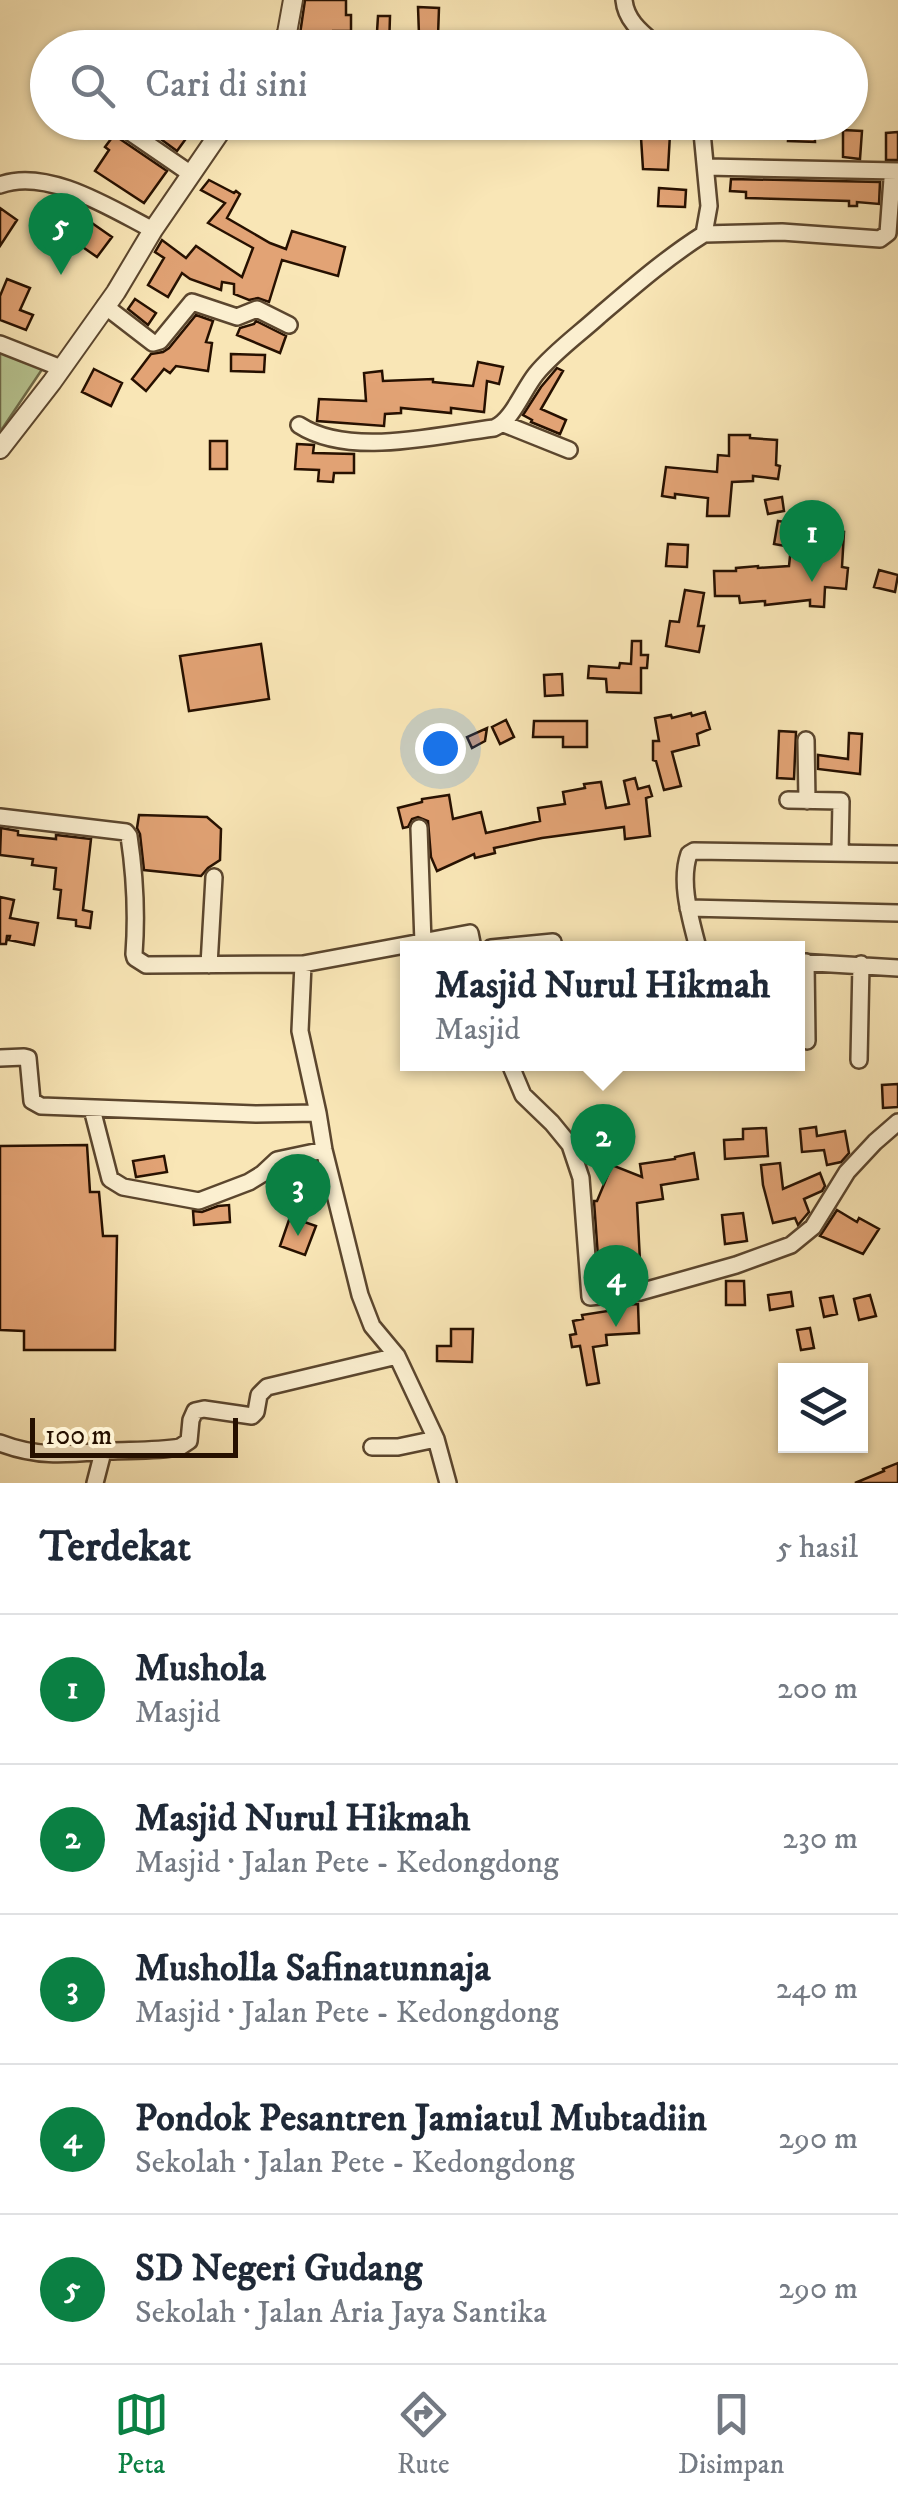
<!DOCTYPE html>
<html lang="id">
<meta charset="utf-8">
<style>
body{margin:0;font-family:"IM FELL DW Pica",serif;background:#f2f2f3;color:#1f2937}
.controls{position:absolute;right:30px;bottom:30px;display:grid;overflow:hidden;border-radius:0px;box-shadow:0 2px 8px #0004}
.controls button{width:90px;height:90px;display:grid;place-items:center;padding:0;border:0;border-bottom:2px solid #e0e1e3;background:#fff;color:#1f2937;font:50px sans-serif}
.scale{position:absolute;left:30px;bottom:25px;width:208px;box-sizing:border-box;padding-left:10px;border:5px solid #261000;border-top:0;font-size:28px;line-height:35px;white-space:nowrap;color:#261000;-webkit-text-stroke:8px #fbefd0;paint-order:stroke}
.you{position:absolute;left:440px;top:748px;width:35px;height:35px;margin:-25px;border:8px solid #fff;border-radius:50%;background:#1a73e8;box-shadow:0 0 0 15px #1a73e833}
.badge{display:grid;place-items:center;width:65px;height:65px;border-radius:50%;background:#0b8043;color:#fff;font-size:32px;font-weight:700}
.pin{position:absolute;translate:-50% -82px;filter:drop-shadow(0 2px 5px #0008)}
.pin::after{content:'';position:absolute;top:52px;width:35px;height:30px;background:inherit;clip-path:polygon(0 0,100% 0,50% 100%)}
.popup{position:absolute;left:400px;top:941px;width:405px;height:130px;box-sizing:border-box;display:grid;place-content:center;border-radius:0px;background:#fff;filter:drop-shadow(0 2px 8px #0005);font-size:32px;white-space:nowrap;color:#747a83}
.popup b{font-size:38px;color:#1f2937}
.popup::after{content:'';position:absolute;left:50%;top:100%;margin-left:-20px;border:20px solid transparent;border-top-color:#fff}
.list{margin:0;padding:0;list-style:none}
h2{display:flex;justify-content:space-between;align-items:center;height:130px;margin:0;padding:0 40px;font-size:42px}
h2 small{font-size:32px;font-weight:400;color:#747a83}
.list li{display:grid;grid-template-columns:65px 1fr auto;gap:30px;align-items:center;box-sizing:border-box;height:150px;padding:0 40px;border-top:2px solid #e0e1e3}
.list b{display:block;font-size:38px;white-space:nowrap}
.list p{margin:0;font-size:32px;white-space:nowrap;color:#747a83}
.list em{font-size:32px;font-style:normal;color:#747a83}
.icon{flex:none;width:55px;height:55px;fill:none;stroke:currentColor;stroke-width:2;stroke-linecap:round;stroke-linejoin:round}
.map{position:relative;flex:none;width:898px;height:1483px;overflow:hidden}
.search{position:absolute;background:#fff;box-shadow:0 2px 8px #0004;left:30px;right:30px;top:30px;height:110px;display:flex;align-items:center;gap:25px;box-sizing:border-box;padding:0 35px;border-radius:55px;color:#747a83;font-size:38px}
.sheet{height:880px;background:#fff}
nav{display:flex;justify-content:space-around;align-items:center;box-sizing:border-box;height:140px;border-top:2px solid #e0e1e3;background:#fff;font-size:28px;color:#747a83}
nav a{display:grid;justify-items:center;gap:5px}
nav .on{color:#0b8043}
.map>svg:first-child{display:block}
.green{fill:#b8c692;stroke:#6f6b49;stroke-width:2.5}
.building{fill:#e2a375;stroke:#261000;stroke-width:2.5}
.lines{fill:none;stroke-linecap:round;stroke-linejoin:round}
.minor-casing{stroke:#5b462e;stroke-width:20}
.tertiary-casing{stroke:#5b462e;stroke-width:22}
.minor{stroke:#fbefd0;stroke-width:15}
.tertiary{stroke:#fbefd0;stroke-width:18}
</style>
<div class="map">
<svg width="898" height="1483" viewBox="0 0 898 1483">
<rect width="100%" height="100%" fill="#f9e6b6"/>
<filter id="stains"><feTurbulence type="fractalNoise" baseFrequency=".002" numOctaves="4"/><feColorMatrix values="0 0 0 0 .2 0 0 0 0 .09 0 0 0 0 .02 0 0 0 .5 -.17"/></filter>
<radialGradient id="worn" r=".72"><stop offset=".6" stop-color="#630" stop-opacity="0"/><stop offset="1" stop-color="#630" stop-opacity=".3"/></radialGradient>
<path class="green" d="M0 341 47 362 0 432Z"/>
<path class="building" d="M305 0H346V15H351V31H333L330 48H311L313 34H300Z
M418 7 439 8 438 36H448L447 48H416V35H419Z
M378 16H390L389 48H376Z
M175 122H198L177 151 162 140Z
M640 122H687V134H670L668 170 643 169Z
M789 122H814L815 142 788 141Z
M843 130 862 131 860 159 843 157Z
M898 132V160H886V133Z
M114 135 167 171 144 203 95 171 109 150 105 147Z
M731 179 880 182 879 204 857 202V206H849V201L746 198V192L730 191Z
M209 180 234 193 236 191 240 194 227 218 270 243 286 249 292 231 345 247 338 276 282 260 269 302 258 298 249 300 234 294V284L222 282 221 290 190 279 182 273 168 297 148 285 164 258 155 252 162 240 186 258 196 246 242 277 253 248 208 223 225 203 201 190Z
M659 188 686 190 685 207 658 206Z
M66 205 112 237 97 257 51 225Z
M0 208 17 220 0 246Z
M7 279 30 288 20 310 33 315 26 330 0 320V296Z
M135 299 156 313 148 325 128 309Z
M196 315 213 321 206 342 212 343 208 371 176 366 170 373 164 369 146 391 132 379 151 354 163 352 169 348Z
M256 321 286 336 280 353 237 335 240 328 254 324Z
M231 354 265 355 264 372 231 371Z
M478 362 503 367 499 384 487 381 484 412 451 408V413L401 408V413L385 414 384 426 317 421 319 399 366 401 364 373 382 371 383 381 433 379V382L473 386Z
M557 368 563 371 541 409 566 420 560 434 531 422 532 420 523 415 541 387Z
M94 369 122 383 111 406 82 392Z
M729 435H750V438L777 440 776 465 780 466 778 479 753 476V481L732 482 729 516H707L708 498 675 494V498L662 496 666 467 717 472 718 455 729 456Z
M210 441H227V469H210Z
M297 444 314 445 313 453 354 454V473H334L333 482 318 481 319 470 295 469Z
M782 497 784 511 768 514 765 500Z
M778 521 793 523 792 527 844 532 842 567 848 568 846 589 825 587 824 607 810 606V600L765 605V601L740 603 739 596H715L714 571H736V568L758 566V568L789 566 791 547 774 544Z
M668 544 688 545 687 567 666 566Z
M879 570 898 575 895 592 874 587Z
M685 590 704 593 698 626H704L699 652 666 646 670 621 679 622Z
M632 641H641V655H648L647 668H641V693L607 692 606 679 588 678 589 666 619 668 620 663 631 664Z
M261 644 269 699 189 711 180 656Z
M562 674 563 695 545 696 544 675Z
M705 712 710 729 697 734 699 745 672 752 681 786 664 790 656 761 653 760V741H659L655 718 671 715 672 718 691 713 692 716Z
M506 720 514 737 500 744 492 727Z
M534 721H587V747H563V737H533Z
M487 728 485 741 472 748 467 737Z
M779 731 796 732 794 779 777 778Z
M849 733 862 734 860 774 818 769V755L848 759Z
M635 778 638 789 649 786 652 796 646 798 650 836 625 839 624 827 542 838 494 848 495 853 475 858 474 854 437 871 431 857 428 821 418 817 412 819 408 827 403 828 398 808 422 802V799L449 795 453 819 481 812 486 833 540 821 538 808 565 804 563 792 585 788 584 784 601 782 606 808 629 804 624 781Z
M139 815 207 817 221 829 220 860 208 868 201 876 144 870 140 834 137 828Z
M1 828 18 831V835L56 839V835L91 839 83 910 92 912 90 928 76 926V920L58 918 61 890 54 889 56 868 32 865 33 859 0 855Z
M0 897 14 900 10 918 38 923 34 945 9 940 10 936H7L6 944H0Z
M898 1084V1107L883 1108 882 1085Z
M816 1127 817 1136 845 1131 849 1153 841 1162 827 1165 824 1150 802 1152 800 1129Z
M766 1128 768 1156 725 1159 724 1140 743 1139V1129Z
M87 1145 90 1192H99L103 1236H117L115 1350H24V1331L0 1330V1146Z
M694 1153 698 1179 661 1185 663 1199 637 1203 641 1280 600 1285 594 1201H597L612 1165 642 1177 640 1164 675 1159V1157Z
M164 1156 167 1172 136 1177 133 1161Z
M780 1163 783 1189 820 1173 825 1186 822 1191 804 1199 809 1212 798 1225 795 1218 773 1223 763 1185 761 1165Z
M229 1205 230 1222 194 1225 193 1211 202 1212 218 1206Z
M837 1210 857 1222 859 1218 879 1229 863 1254 820 1236Z
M743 1213 747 1241 725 1244 722 1215Z
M290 1217 316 1226 305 1255 280 1246Z
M726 1281H744L745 1305H726Z
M791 1292 793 1306 770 1310 768 1295Z
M870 1295 876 1316 859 1320 854 1299Z
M833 1296 837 1314 824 1317 820 1298Z
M638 1304 639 1333 606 1335 607 1345 593 1347 599 1383 587 1385 580 1346 572 1347 570 1335 576 1334 573 1321 583 1319 582 1315 608 1311V1306Z
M810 1328 814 1348 801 1350 797 1330Z
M451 1329H473L472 1362 437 1361V1346H451Z
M898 1463V1483H855L884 1471 883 1469Z"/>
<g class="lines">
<g class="minor-casing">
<path id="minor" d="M624 0C626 22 644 34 660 48
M121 126 191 174
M707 167 897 171
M0 185C47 167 112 209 153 230
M704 234 782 232 880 239 888 233 892 179H898
M105 306 153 343 160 341 192 302 237 317 257 309 289 325
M0 344 61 368
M504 424 569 450
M299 425C350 458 436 435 494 428 512 421 523 390 536 374 554 352 578 335 599 316 633 287 666 258 704 234L709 206 701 122
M806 740 807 801
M788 800 841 801 840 853
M0 817 126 832 129 836C135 876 137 914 134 954L135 958 146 965 303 964 470 933 473 948
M419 828 423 943
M688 908 898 913
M491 948 553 942
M698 948C691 920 679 883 689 854L694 851 898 854
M798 962 898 968
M806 962 807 1041
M303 964 300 1031 318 1113 324 1150 360 1295 372 1326 397 1356 436 1439 448 1483
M209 965 214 877
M0 1058 24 1057 28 1058 32 1101 41 1106 256 1114 318 1113
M859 1060 861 964
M510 1064 523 1095 552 1123 570 1145 581 1178 590 1297 640 1292 736 1265 791 1245 813 1227 847 1172 875 1142 898 1122
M92 1109 110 1179 123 1187 199 1201 249 1182 262 1174 277 1160 324 1150
M0 1443C39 1458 68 1454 109 1451 133 1450 157 1451 180 1447L189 1441 191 1420 195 1411 204 1409 252 1416 256 1412 259 1395 267 1387 397 1356
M372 1447H398L436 1439
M95 1483 103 1452"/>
</g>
<g class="tertiary-casing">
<path id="tertiary" d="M278 48 287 33 293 0
M0 449 52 382 116 292 153 230 227 122"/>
</g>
<use href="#minor" class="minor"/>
<use href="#tertiary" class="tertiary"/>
</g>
<rect width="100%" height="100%" filter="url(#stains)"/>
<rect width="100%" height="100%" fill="url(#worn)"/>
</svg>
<div class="controls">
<button><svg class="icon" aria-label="layers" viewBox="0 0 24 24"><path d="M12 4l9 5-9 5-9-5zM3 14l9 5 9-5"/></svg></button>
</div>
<div class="scale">100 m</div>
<div class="you"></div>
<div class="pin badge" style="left:812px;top:582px">1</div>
<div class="pin badge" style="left:603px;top:1186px">2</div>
<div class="popup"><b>Masjid Nurul Hikmah</b>Masjid</div>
<div class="pin badge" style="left:298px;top:1236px">3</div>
<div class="pin badge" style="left:616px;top:1327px">4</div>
<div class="pin badge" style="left:61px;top:275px">5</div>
<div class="search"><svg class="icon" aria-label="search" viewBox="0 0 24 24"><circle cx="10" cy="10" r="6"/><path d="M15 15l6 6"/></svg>Cari di sini</div>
</div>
<section class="sheet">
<h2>Terdekat<small>5 hasil</small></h2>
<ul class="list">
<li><span class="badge">1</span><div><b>Mushola</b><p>Masjid</p></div><em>200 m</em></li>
<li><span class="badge">2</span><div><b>Masjid Nurul Hikmah</b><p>Masjid · Jalan Pete - Kedongdong</p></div><em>230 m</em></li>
<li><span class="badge">3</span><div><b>Musholla Safinatunnaja</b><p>Masjid · Jalan Pete - Kedongdong</p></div><em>240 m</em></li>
<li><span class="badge">4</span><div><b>Pondok Pesantren Jamiatul Mubtadiin</b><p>Sekolah · Jalan Pete - Kedongdong</p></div><em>290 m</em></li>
<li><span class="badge">5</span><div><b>SD Negeri Gudang</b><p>Sekolah · Jalan Aria Jaya Santika</p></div><em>290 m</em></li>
</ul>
</section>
<nav>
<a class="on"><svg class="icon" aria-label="map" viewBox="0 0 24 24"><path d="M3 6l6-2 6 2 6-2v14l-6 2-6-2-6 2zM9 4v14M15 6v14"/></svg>Peta</a>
<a><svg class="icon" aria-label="directions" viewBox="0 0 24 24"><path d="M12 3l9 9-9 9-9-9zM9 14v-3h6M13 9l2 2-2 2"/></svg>Rute</a>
<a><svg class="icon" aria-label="saved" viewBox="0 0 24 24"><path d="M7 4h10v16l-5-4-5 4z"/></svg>Disimpan</a>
</nav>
